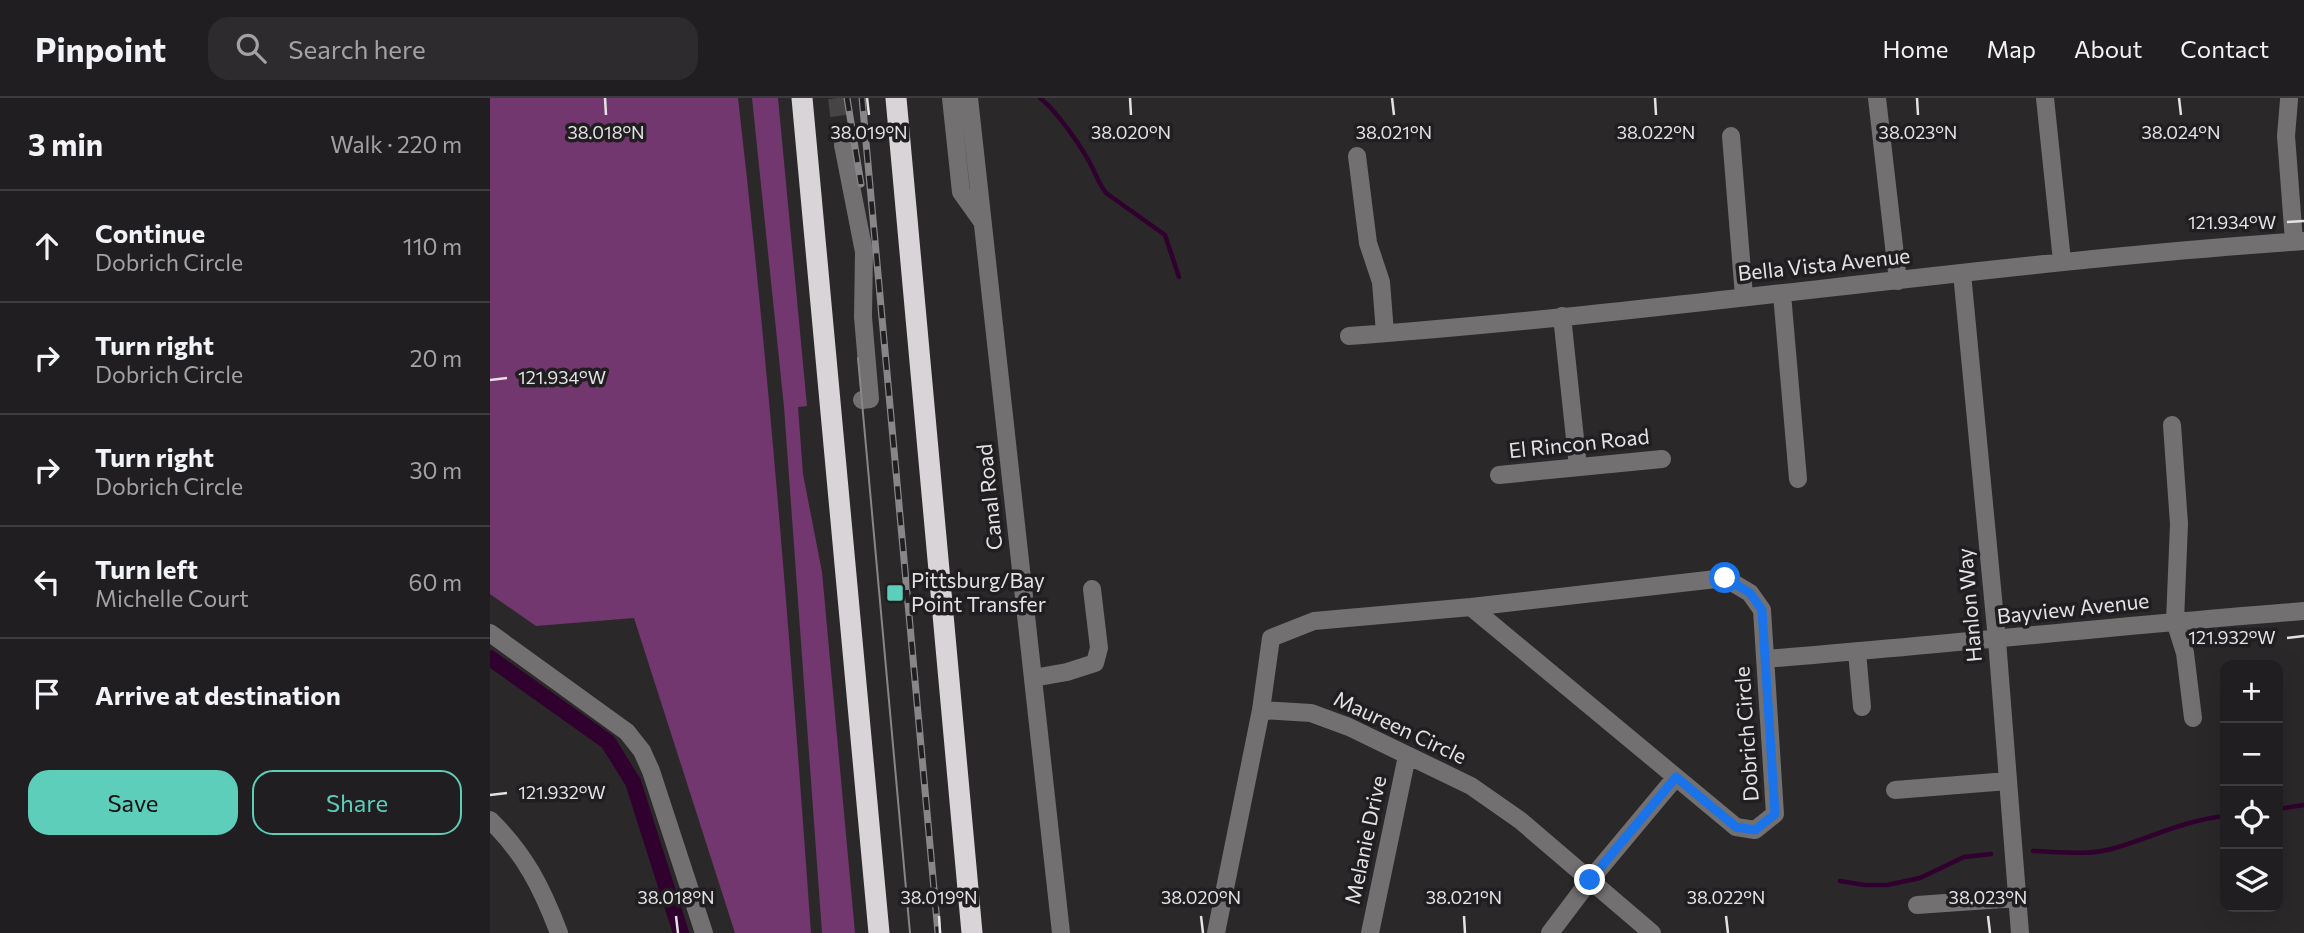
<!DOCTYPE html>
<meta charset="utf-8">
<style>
body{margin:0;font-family:Commissioner,sans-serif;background:#2d2b2d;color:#f1f3f6}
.controls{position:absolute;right:21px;bottom:21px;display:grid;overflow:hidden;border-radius:14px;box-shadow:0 7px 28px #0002}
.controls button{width:63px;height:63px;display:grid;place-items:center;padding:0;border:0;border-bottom:2px solid #3d3c3e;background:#201e20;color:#f1f3f6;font:35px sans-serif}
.stop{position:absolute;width:21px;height:21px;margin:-16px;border:5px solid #1a73e8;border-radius:50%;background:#fff}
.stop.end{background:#1a73e8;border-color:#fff;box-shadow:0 2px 7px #0008}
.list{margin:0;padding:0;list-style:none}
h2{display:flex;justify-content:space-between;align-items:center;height:91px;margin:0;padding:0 28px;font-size:30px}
h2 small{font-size:23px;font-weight:400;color:#a2a2a5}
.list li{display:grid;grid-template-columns:46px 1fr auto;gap:21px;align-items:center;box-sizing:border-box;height:112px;padding:0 28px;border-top:2px solid #3d3c3e}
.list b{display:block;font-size:26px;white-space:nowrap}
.list p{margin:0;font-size:23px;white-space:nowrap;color:#a2a2a5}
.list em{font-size:23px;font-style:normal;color:#a2a2a5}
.actions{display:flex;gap:14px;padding:21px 28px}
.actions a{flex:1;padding:16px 0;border:2px solid #5cceba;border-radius:21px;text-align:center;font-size:24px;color:#5cceba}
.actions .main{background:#5cceba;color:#111}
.icon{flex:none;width:38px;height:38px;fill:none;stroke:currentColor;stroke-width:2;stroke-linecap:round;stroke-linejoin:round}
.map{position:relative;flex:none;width:1814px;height:835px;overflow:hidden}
header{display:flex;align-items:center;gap:42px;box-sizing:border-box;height:98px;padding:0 35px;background:#201e20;border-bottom:2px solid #3d3c3e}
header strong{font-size:33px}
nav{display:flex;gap:38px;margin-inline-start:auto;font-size:24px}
.search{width:490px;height:63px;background:#2d2b2d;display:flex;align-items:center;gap:18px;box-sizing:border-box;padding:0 24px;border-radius:21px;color:#a2a2a5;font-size:26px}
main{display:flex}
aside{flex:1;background:#201e20}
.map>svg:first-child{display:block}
.grass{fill:#72376e}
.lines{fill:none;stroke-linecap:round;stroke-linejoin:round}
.stream{stroke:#30002e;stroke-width:4.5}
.canal{stroke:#30002e;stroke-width:16}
.minor-tunnel{stroke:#474446;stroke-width:18;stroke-dasharray:18 9;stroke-linecap:butt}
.minor{stroke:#727071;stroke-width:18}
.highway{stroke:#d8d4d7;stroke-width:21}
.tram{stroke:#888688;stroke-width:2}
.rail-casing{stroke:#888688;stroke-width:7}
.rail{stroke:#211e21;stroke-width:4.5;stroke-dasharray:13;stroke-linecap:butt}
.route{stroke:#1a73e8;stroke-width:9}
.ticks{fill:none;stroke:#e4e2e4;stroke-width:2.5}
.poi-dot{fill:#5cceba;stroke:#211e21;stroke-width:2.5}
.labels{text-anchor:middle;stroke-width:7;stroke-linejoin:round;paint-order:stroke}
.street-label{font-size:21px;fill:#e4e2e4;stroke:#211e21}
.poi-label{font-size:21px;fill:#e4e2e4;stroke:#211e21;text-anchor:start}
.ticks-label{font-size:18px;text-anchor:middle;fill:#e4e2e4;stroke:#211e21;stroke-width:7;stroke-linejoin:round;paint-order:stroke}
</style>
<header>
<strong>Pinpoint</strong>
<div class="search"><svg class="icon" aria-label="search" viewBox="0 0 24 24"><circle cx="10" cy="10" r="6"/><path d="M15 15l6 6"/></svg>Search here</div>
<nav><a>Home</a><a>Map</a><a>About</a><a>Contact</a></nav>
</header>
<main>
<aside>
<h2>3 min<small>Walk · 220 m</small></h2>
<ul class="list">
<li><svg class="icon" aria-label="ahead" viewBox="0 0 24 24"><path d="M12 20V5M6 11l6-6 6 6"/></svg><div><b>Continue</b><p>Dobrich Circle</p></div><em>110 m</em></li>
<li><svg class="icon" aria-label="right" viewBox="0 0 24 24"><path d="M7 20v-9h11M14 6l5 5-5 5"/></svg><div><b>Turn right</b><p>Dobrich Circle</p></div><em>20 m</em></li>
<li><svg class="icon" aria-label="right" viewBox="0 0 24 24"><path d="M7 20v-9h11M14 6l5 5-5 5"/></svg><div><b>Turn right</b><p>Dobrich Circle</p></div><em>30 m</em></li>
<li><svg class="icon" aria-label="left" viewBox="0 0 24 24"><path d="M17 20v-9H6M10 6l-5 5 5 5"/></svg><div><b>Turn left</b><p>Michelle Court</p></div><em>60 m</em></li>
<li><svg class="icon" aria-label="arrive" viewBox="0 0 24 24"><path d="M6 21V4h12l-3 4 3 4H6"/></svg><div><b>Arrive at destination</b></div></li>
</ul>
<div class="actions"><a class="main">Save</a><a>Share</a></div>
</aside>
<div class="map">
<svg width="1814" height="835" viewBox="0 0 1814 835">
<rect width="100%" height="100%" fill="#2b282a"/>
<path class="grass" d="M0 0H248C280 278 301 556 321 835H245L144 520 46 528 0 496Z
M262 0H288L317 308 308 309 313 376 332 474 365 835H332L294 309Z"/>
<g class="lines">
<path class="stream" d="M550 0C567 13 594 52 603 71 607 80 610 87 616 95L675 137 689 179
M1788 711 1814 707
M1543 753C1570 754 1599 758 1625 750 1662 739 1696 722 1735 718
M1350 783 1375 787H1397L1430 780 1474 759 1501 756"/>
<path class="canal" d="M0 560 118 644 143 684 191 835"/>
<path class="minor-tunnel" d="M347 0 353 47"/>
<path class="minor" d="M461 0 471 94 491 122
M479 0 571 835
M1387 0 1408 183
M1555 0 1572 163
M1799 2 1796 38 1804 143
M1241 38 1254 198
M353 47 374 154 373 219 380 301 372 302
M867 58 878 145 891 184 895 235
M1472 175 1507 542 1530 835
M1292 196 1308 381
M1072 218 1088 369
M859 238C1178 215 1495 165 1814 143
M1682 327 1689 426 1685 523 1695 555 1703 620
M1009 377 1172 361
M0 535 137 634 152 653 161 673 214 835
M1367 554 1372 609
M1275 561C1455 547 1634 527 1814 513
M543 580 577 574 605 565 609 550 602 491
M771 612 821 615 859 629 981 688 1031 723 1162 835
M1405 692 1518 683
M0 722C35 756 52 790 69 835
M1427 807 1527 800
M726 835 771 612 781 540 824 523 981 509 1235 480 1260 495 1272 512 1285 716 1265 732 1246 729 981 509
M880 835 917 658
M1060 835 1100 782 1186 679"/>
<path class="highway" d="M312 0 389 835
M406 0 482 835"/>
<path class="tram" d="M368 260 420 835"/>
<g class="rail-casing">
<path id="rail" d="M357 0 371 86
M372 0 448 835"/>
</g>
<use href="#rail" class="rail"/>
</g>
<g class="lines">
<path class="route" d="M1100 782 1186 679 1246 729 1265 732 1285 716 1272 512 1260 495 1235 480"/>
</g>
<path class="ticks" d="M115 0 116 17M377 0 379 17M640 0 641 17M902 0 904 17M1165 0 1166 17M1427 0 1428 17M1689 0 1691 17M1797 124 1814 123M0 282 17 280M1797 540 1814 538M0 697 17 695M186 818 188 835M449 818 450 835M711 818 713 835M974 818 975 835M1236 818 1238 835M1498 818 1500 835"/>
<rect class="poi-dot" x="396" y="486" width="18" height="18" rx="3.5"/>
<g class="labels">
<g class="street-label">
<text transform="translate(1334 167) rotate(-6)" y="7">Bella Vista Avenue</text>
<text transform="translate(1089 346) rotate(-6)" y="7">El Rincon Road</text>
<text transform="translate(500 399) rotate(-96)" y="7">Canal Road</text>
<text transform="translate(1480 507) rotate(-95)" y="7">Hanlon Way</text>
<text transform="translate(1583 511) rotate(-6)" y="7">Bayview Avenue</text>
<text transform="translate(910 630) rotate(25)" y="7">Maureen Circle</text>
<text transform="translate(1257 636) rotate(-94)" y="7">Dobrich Circle</text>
<text transform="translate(876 742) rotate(-78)" y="7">Melanie Drive</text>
</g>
<g class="poi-label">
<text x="421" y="490">Pittsburg/Bay<tspan x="421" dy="24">Point Transfer</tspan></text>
</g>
</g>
<g class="ticks-label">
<text x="116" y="41">38.018°N</text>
<text x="379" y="41">38.019°N</text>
<text x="641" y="41">38.020°N</text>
<text x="904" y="41">38.021°N</text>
<text x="1166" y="41">38.022°N</text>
<text x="1428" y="41">38.023°N</text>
<text x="1691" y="41">38.024°N</text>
<text x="1742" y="131">121.934°W</text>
<text x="72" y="286">121.934°W</text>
<text x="1742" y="546">121.932°W</text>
<text x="72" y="701">121.932°W</text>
<text x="186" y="806">38.018°N</text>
<text x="449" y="806">38.019°N</text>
<text x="711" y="806">38.020°N</text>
<text x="974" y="806">38.021°N</text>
<text x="1236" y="806">38.022°N</text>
<text x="1498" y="806">38.023°N</text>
</g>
</svg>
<div class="controls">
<button>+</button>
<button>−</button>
<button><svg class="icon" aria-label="locate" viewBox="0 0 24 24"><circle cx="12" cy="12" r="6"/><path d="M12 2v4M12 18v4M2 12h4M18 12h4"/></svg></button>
<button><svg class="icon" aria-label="layers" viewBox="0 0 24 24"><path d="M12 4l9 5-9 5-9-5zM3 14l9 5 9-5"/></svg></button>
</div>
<div class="stop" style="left:1235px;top:480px"></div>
<div class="stop end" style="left:1100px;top:782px"></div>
</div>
</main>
